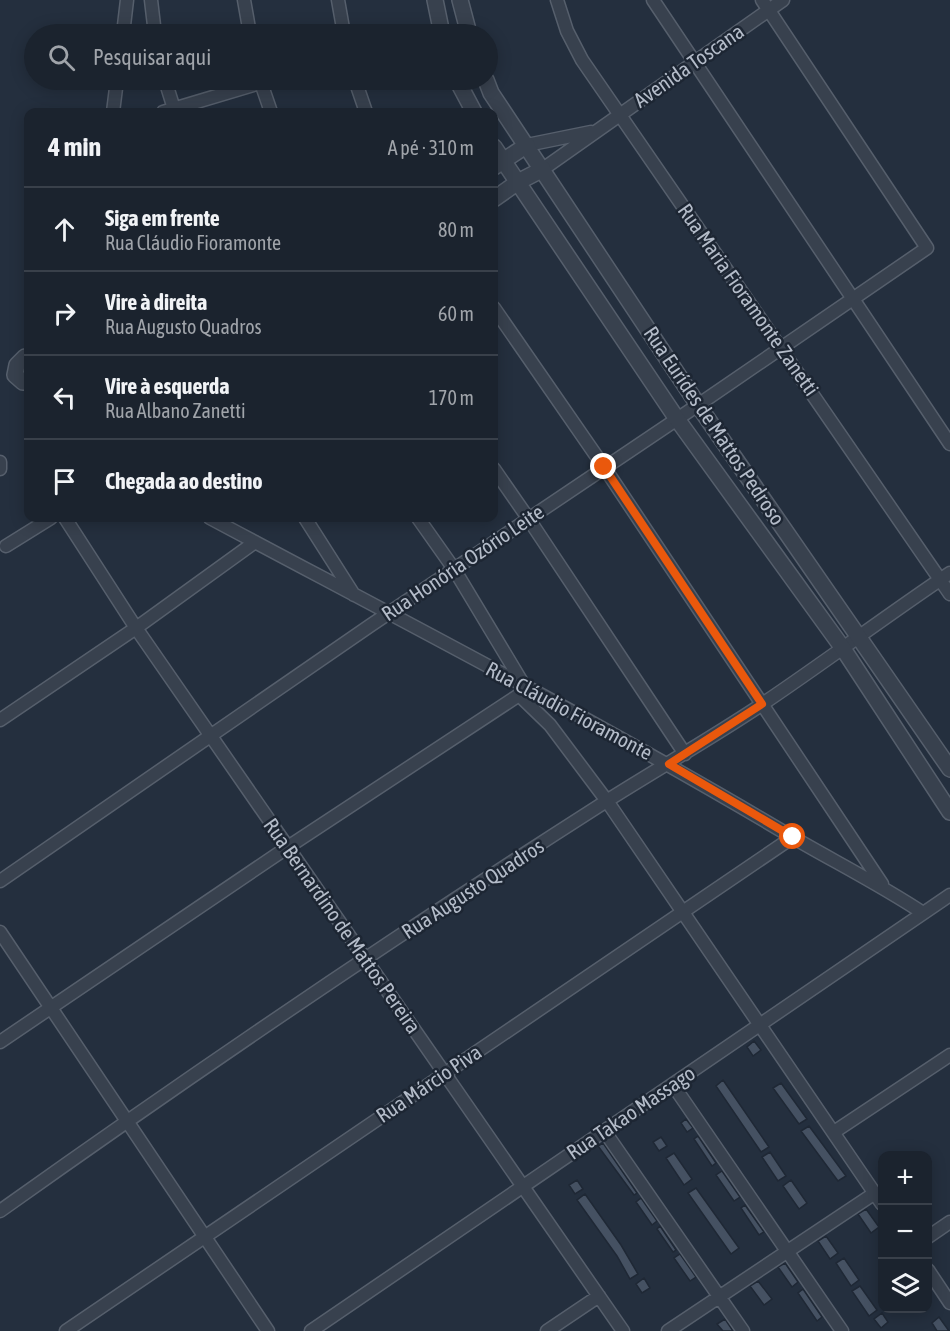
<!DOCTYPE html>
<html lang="pt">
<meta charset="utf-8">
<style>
body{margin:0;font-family:"Asap Condensed",sans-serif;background:#282f3a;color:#f1f3f6}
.controls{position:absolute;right:18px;bottom:18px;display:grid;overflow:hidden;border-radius:12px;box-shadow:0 3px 15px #0003}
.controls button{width:54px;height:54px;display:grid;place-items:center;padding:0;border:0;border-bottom:2px solid #39404a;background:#1b232e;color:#f1f3f6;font:30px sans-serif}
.stop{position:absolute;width:18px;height:18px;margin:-14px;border:4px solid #ea580c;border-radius:50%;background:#fff}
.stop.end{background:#ea580c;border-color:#fff;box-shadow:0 2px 6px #0008}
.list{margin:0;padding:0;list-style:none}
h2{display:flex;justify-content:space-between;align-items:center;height:78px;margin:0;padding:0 24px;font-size:26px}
h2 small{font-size:20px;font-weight:400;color:#a0a4aa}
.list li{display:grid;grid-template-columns:39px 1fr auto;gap:18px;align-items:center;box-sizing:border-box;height:84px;padding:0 24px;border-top:2px solid #39404a}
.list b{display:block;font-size:22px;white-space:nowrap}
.list p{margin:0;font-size:20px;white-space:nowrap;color:#a0a4aa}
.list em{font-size:20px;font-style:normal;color:#a0a4aa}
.icon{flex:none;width:33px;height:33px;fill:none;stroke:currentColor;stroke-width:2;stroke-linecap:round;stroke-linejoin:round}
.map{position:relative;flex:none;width:950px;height:1331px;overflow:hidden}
.search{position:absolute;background:#1b232e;box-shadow:0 3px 15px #0003;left:24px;top:24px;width:474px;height:66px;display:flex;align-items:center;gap:15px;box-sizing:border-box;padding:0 21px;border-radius:33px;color:#a0a4aa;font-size:22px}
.panel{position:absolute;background:#1b232e;box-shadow:0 3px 15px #0003;left:24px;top:108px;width:474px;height:414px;border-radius:12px}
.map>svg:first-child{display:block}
.building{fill:#455162;stroke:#1f2835;stroke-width:1.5}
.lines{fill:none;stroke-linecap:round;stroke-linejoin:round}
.minor-casing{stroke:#565f6c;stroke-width:15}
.tertiary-casing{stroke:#565f6c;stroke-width:18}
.minor{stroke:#38414e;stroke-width:12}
.tertiary{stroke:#38414e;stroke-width:15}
.route{stroke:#ea580c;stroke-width:8}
.labels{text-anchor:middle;stroke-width:5;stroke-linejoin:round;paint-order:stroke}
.street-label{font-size:21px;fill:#b4bcc9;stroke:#1d2633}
</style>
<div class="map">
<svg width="950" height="1331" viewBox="0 0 950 1331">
<rect width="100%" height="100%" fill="#242f3e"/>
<path class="building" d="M754 1041 761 1050 753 1056 747 1047Z
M723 1080 769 1147 761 1152 716 1086Z
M781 1083 807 1119 799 1124 773 1088Z
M686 1119 693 1128 687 1132 681 1123Z
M809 1126 846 1176 838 1181 801 1131Z
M698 1136 716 1163 712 1166 694 1139Z
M661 1137 667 1146 659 1151 653 1142Z
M603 1143 637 1193 634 1195 598 1146Z
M770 1152 786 1176 778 1181 762 1157Z
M674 1153 692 1179 684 1185 666 1158Z
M722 1171 740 1197 734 1201 716 1175Z
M577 1180 583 1189 575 1194 569 1185Z
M791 1180 807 1203 799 1209 783 1186Z
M696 1188 739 1248 731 1254 688 1193Z
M585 1194 621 1245 638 1274 630 1279 617 1256 577 1200Z
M641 1198 657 1221 652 1225 636 1202Z
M745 1205 764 1232 759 1235 741 1208Z
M866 1209 879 1227 871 1233 858 1214Z
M660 1226 676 1250 673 1252 657 1229Z
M826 1236 838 1253 830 1259 818 1241Z
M680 1254 696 1277 690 1281 674 1258Z
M844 1258 859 1280 851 1286 836 1263Z
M785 1263 798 1282 792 1287 778 1267Z
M644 1278 650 1288 642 1293 636 1284Z
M758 1281 772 1299 764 1305 750 1286Z
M860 1286 877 1310 869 1316 852 1291Z
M803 1289 822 1317 817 1321 798 1293Z
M882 1313 888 1322 881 1328 874 1319Z
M939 1317 949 1331H937L932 1323Z
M725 1319 733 1331H723L717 1324Z"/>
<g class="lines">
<g class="minor-casing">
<path id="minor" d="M151 0 155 34
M244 0 250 34
M338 0 344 34
M557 0 567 31 582 60 950 594
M653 0 950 444
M123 34 127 0
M165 80 175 112
M260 80 271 112
M355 80 366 112
M113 112 117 80
M163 112 270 80
M527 145 591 132
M543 169 783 0
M494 308 604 467 882 884
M0 462V469
M494 469 528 518 685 754
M65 518 136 628 623 1331
M210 518C401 620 595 720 782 831 829 859 878 883 923 913
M305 518 354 595
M6 546 51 518
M519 695 550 725 607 801 882 1204
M0 720 136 628 255 542
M0 881 371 625 698 405 927 248 762 0
M0 932 268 1331
M0 1042 288 847 519 695 525 687 454 569 418 518
M673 1085 842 1331
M605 1132 743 1331
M834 1132 950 1055
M0 1211C198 1070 400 933 605 802 657 769 710 739 761 705 825 662 886 616 950 573
M928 1237 950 1222
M928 1270 950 1303
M66 1331 793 837
M311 1331 950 895
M547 1331 599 1296
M668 1331 875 1193"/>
</g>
<g class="tertiary-casing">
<path id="tertiary" d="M435 0 442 34
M460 0 469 34
M457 80 474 112
M486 80 491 93 698 405 950 769
M494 147 677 419 842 647 950 812
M494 167 527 145
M494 199 518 182 543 169
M28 357H25L17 365 15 375 23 382H28"/>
</g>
<use href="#minor" class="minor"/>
<use href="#tertiary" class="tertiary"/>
</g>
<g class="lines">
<path class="route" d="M604 467 762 704 669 764 793 837"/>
</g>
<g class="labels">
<g class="street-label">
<text transform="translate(689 66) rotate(-35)" y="7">Avenida Toscana</text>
<text transform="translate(748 300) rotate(55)" y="7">Rua Maria Fioramonte Zanetti</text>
<text transform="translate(714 426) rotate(56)" y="7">Rua Eurídes de Mattos Pedroso</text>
<text transform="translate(463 563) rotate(-34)" y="7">Rua Honória Ozório Leite</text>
<text transform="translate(569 711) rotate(28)" y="7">Rua Cláudio Fioramonte</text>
<text transform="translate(473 889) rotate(-33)" y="7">Rua Augusto Quadros</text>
<text transform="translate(342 926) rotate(55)" y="7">Rua Bernardino de Mattos Pereira</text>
<text transform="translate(429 1084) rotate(-34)" y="7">Rua Márcio Piva</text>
<text transform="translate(631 1113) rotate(-34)" y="7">Rua Takao Massago</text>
</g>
</g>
</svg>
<div class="controls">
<button>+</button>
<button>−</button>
<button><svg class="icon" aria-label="layers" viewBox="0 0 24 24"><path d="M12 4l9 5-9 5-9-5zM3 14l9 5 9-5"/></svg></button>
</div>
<div class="stop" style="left:793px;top:837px"></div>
<div class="stop end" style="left:604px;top:467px"></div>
<div class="search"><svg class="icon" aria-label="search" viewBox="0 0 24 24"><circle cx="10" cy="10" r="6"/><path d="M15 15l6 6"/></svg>Pesquisar aqui</div>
<section class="panel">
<h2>4 min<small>A pé · 310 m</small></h2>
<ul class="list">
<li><svg class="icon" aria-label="ahead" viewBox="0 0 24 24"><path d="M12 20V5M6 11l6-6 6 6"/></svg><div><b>Siga em frente</b><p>Rua Cláudio Fioramonte</p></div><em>80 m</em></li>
<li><svg class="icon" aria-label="right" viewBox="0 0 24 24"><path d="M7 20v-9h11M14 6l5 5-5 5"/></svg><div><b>Vire à direita</b><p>Rua Augusto Quadros</p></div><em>60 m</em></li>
<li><svg class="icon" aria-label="left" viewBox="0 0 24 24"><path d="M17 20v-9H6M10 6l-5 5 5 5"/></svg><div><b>Vire à esquerda</b><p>Rua Albano Zanetti</p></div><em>170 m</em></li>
<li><svg class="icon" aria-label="arrive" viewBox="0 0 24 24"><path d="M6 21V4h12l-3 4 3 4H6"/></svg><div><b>Chegada ao destino</b></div></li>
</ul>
</section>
</div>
